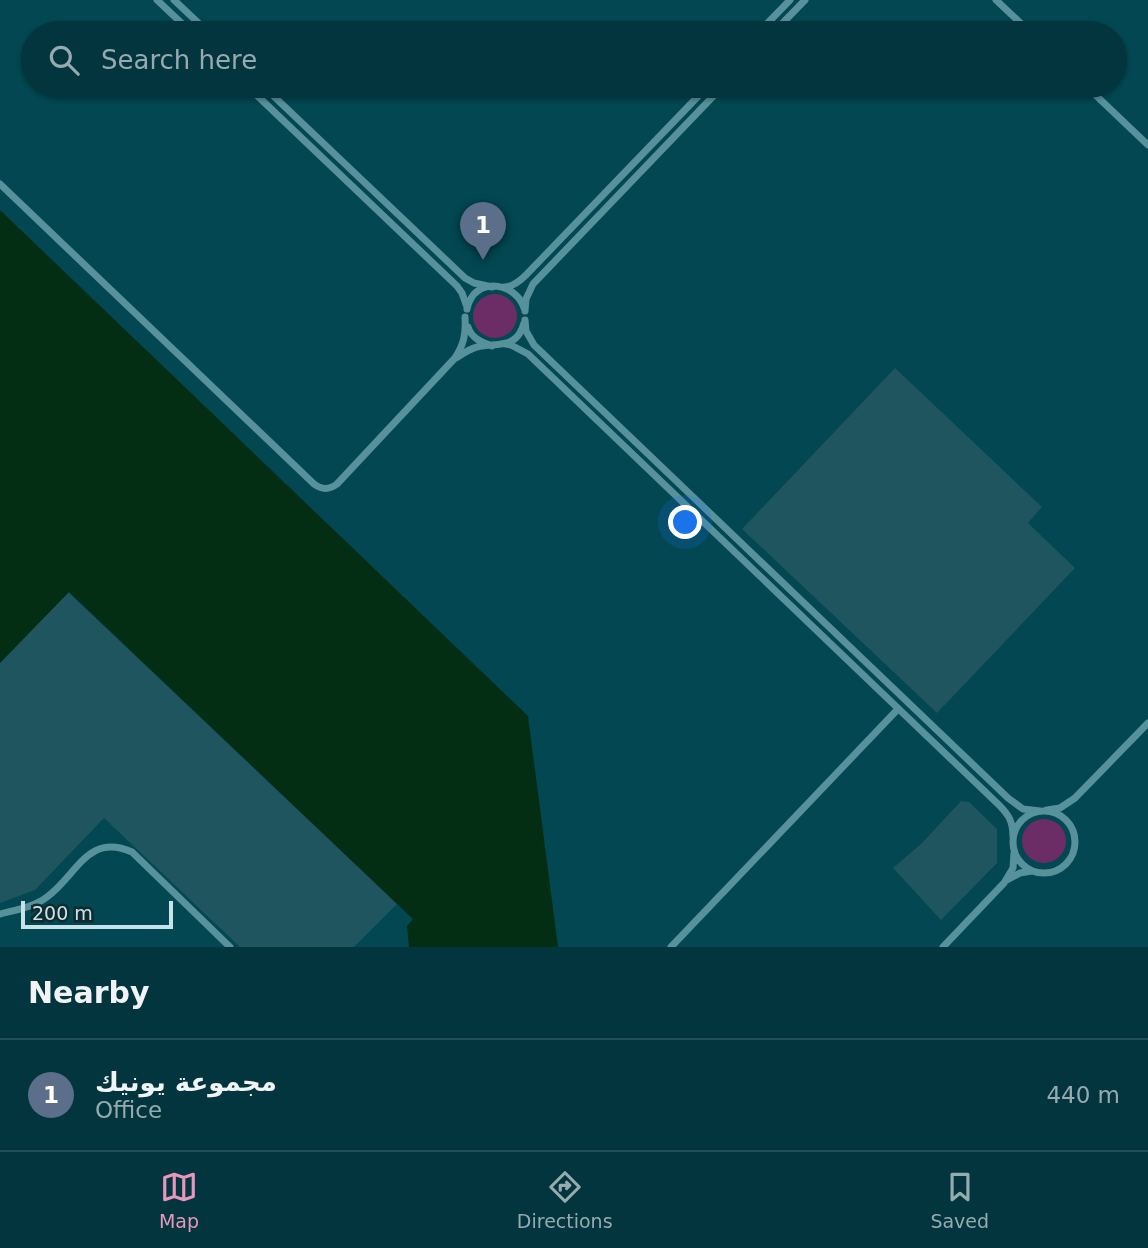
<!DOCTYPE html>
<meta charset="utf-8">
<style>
body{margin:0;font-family:"DejaVu Sans","Noto Sans Arabic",sans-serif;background:#104048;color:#f1f3f6}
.scale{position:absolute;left:21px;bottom:18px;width:152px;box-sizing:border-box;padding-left:7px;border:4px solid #c7e3e9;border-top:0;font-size:19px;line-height:24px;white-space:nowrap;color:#c7e3e9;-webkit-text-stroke:5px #112a2e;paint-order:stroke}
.you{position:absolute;left:686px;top:523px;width:24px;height:24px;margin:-18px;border:5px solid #fff;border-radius:50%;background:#1a73e8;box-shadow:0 0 0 10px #1a73e833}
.badge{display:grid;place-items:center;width:46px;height:46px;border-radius:50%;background:#e797bd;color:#fff;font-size:23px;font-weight:700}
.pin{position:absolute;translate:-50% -58px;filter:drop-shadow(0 2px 4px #0008)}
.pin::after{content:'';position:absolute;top:37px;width:24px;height:21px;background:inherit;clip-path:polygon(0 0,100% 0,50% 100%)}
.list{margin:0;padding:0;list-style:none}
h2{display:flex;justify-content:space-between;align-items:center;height:91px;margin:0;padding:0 28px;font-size:30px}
h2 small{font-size:23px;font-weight:400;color:#96abb0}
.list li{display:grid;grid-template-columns:46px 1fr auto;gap:21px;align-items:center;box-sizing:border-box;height:112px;padding:0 28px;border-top:2px solid #235057}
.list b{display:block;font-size:26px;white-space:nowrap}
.list p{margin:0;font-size:23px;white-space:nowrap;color:#96abb0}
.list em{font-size:23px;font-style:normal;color:#96abb0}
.icon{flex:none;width:38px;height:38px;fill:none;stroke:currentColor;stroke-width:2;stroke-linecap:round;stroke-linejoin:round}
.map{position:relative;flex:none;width:1148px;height:947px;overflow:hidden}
.search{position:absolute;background:#02353d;box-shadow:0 2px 5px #0004;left:21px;right:21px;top:21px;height:77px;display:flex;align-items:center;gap:18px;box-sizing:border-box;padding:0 24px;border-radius:38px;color:#96abb0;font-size:26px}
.sheet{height:203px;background:#02353d}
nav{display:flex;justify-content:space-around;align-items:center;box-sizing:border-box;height:98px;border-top:2px solid #235057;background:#02353d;font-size:19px;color:#96abb0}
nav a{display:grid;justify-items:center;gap:4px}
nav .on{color:#e797bd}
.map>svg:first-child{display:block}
.built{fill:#1f555e}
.green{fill:#6c2d66}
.water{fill:#042e13}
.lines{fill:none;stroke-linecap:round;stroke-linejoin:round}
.minor{stroke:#57919b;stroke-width:7}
</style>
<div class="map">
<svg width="1148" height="947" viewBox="0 0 1148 947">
<rect width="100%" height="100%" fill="#024751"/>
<path class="built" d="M895 368 1042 507 1028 523 1075 568 937 713 742 529Z
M68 592 397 904 354 947H240L104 818 35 890 0 903V663Z
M961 801 969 802 997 829V863L941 920 893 868 921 844Z"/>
<path class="green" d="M473 316a22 22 0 1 1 44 0a22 22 0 1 1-44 0Z
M1022 841a22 22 0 1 1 44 0a22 22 0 1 1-44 0Z"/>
<path class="water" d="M0 210 528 716 558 947H409L407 926 413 919 69 592 0 663Z"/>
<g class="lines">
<path class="minor" d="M157 0 192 33
M174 0 209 33
M996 0 1031 33
M758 33 790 0
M773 33 805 0
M247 86 457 286 462 293 467 307
M263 86 465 278 474 283 492 287
M1086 86 1148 145
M0 184 314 484C322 490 329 490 337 484L455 358C464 344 466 334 465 317
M504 287C513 287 520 281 526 275L708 86
M467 309C468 304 471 298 474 294 490 278 518 288 524 308
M525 311 526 299 533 284 723 86
M525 320 526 331 534 345 1008 798 1023 809 1040 811
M468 327C472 339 482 342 492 346
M506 344 511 345 528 354 999 805C1009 815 1013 822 1013 837
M456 358C462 354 469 349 477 347 497 342 517 350 524 323
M1047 810 1060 808 1075 798 1148 723
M1013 842a31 31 0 1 1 62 0a31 31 0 1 1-62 0Z
M1007 880 1020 873 1032 871
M0 914C16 910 34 907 47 897 77 875 88 832 132 852L230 947
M671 947 898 709
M943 947 1004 883 1013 868 1014 853"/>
</g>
</svg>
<div class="scale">200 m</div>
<div class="you"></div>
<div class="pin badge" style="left:483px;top:260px;background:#5c6f8a">1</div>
<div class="search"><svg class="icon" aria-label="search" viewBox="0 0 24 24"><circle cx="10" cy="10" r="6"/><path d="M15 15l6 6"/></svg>Search here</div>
</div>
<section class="sheet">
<h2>Nearby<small></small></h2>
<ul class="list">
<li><span class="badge" style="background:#5c6f8a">1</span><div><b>مجموعة يونيك</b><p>Office</p></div><em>440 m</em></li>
</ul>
</section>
<nav>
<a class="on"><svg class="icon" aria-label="map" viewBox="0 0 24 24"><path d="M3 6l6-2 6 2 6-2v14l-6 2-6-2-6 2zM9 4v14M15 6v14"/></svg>Map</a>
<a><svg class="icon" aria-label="directions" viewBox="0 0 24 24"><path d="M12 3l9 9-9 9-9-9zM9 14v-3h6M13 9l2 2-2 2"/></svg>Directions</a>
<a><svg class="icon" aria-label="saved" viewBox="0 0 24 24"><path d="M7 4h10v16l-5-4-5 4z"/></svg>Saved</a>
</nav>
